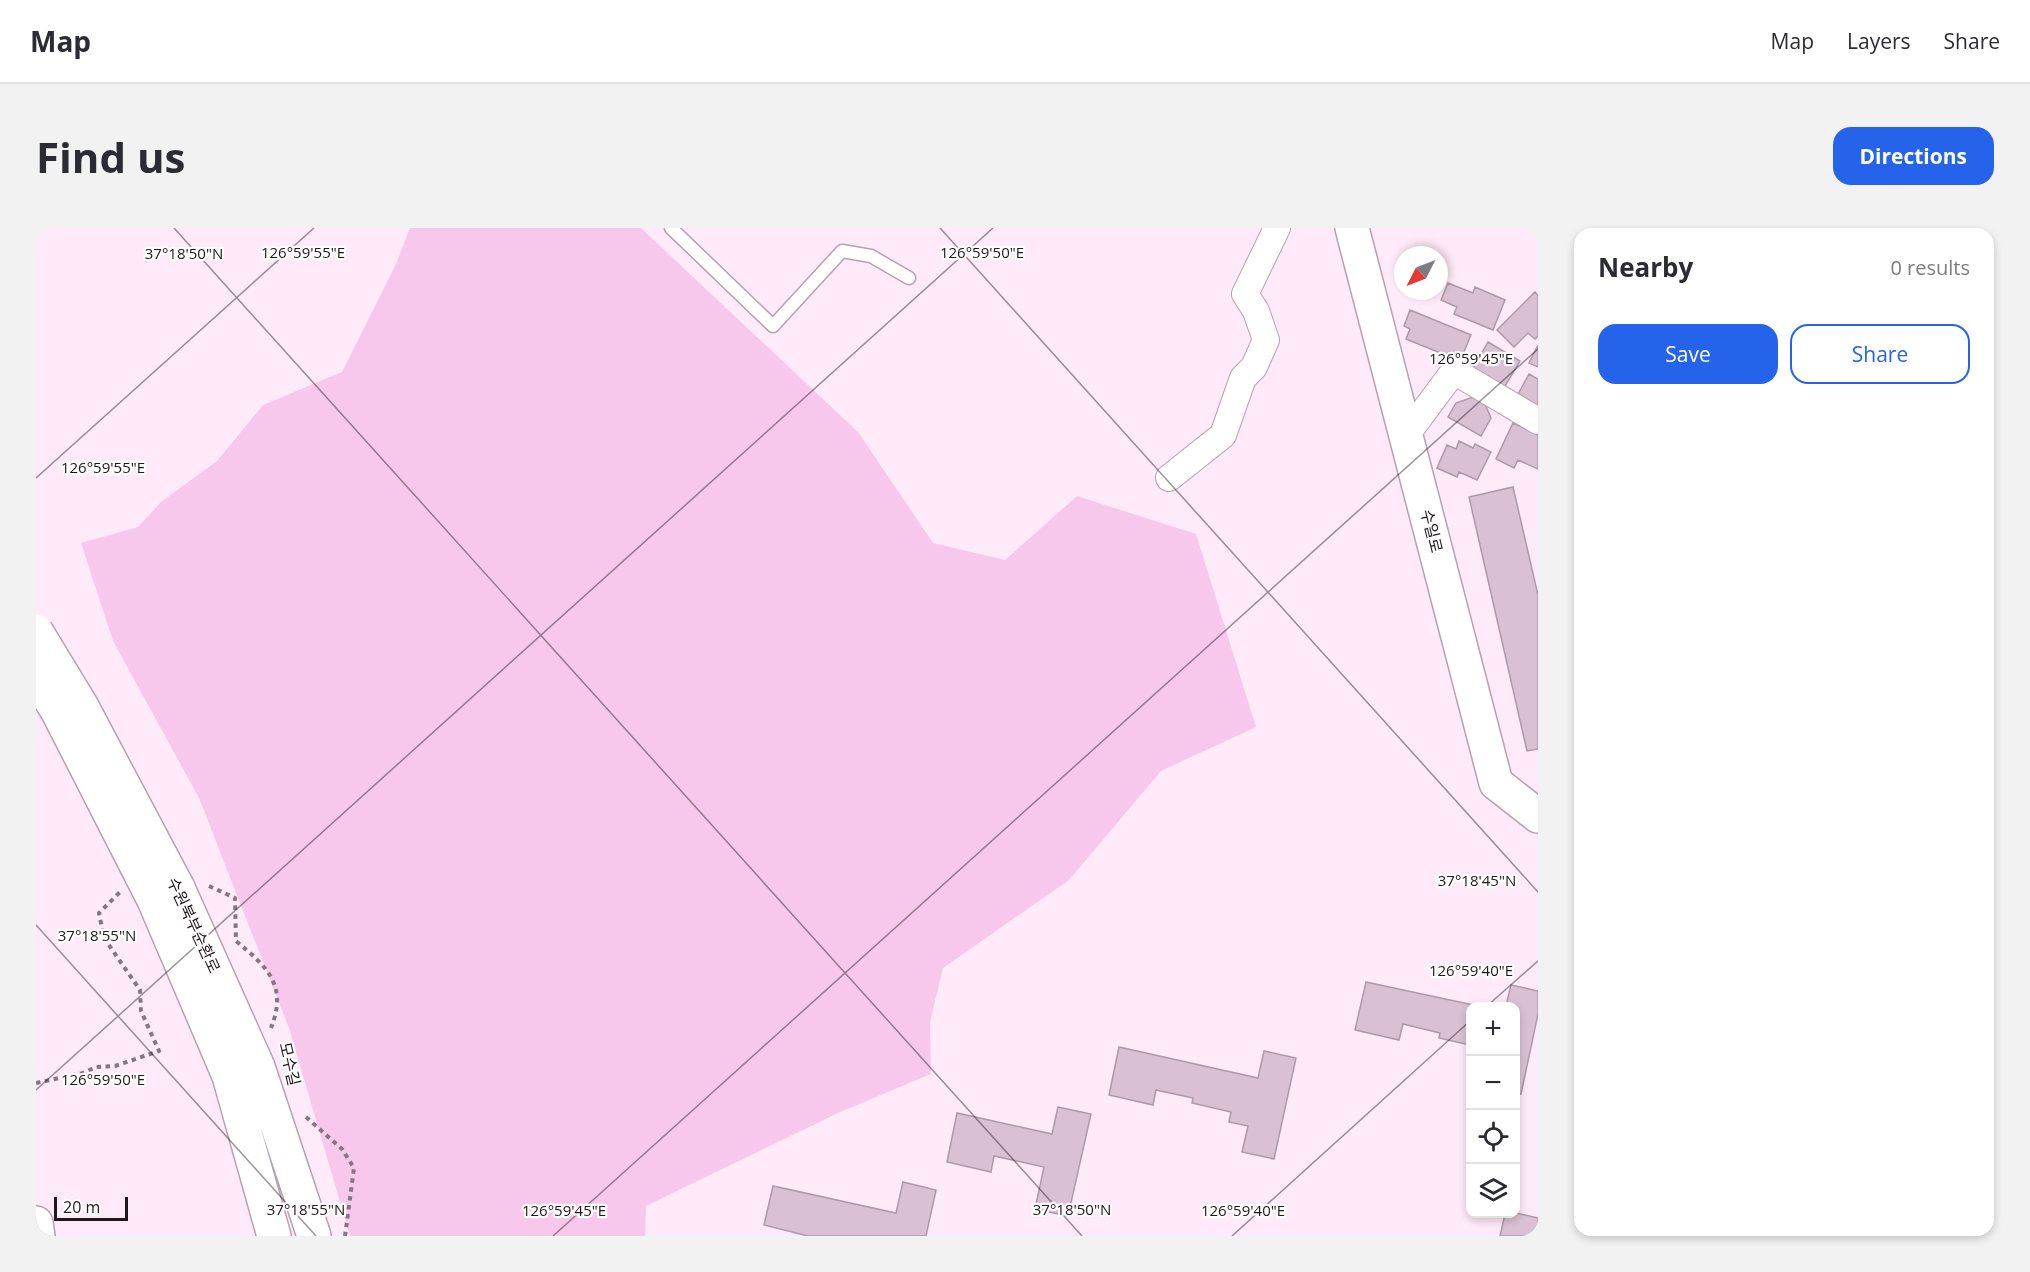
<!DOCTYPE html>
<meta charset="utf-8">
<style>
body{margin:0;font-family:"Open Sans","Noto Sans KR",sans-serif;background:#f2f2f3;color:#2b2b33}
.controls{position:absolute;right:18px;bottom:18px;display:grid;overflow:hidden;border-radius:12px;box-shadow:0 3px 9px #0003}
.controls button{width:54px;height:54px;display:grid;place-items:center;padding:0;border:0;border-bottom:2px solid #e1e1e2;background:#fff;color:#2b2b33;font:30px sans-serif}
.compass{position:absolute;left:1358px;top:18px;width:54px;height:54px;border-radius:50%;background:#fff;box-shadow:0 3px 9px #0003;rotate:228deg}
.scale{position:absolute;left:18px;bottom:15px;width:74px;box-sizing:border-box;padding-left:6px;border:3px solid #1f171d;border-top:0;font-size:16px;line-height:21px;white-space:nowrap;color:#1f171d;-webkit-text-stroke:4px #fefefe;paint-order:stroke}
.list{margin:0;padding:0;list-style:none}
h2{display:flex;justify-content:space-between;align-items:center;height:78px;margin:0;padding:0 24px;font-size:26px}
h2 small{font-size:20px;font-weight:400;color:#7c7c81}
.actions{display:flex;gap:12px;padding:18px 24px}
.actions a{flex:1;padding:14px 0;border:2px solid #2563eb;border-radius:18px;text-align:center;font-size:21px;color:#2563eb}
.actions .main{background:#2563eb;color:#fff}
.icon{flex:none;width:33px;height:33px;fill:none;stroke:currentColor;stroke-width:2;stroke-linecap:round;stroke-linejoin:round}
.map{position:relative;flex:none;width:1502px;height:1008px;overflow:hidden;border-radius:18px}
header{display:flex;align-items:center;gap:36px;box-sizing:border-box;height:84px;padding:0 30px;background:#fff;border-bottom:2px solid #e1e1e2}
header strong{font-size:28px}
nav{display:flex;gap:33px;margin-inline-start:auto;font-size:21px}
.intro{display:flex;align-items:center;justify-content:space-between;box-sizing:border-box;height:144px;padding:0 36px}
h1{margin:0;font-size:42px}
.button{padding:15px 27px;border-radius:18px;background:#2563eb;color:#fff;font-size:21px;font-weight:700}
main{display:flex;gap:36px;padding:0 36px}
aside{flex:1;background:#fff;border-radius:18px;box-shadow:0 3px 9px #0003}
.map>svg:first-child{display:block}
.green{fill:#f8c8ec}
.building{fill:#d9c1d3;stroke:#af98a9;stroke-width:1.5}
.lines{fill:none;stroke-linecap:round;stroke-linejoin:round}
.lane-casing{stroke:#b7a0b1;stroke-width:15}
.street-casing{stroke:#b7a0b1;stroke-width:28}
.secondary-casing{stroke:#b7a0b1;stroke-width:36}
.highway-casing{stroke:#b7a0b1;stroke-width:36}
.path{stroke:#847781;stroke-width:4;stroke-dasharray:4.5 4.5;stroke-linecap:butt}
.lane{stroke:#fff;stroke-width:12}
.street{stroke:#fff;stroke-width:26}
.secondary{stroke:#fff;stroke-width:33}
.highway{stroke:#fff;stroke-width:33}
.highway-bridge-casing{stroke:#b7a0b1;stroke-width:36;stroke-linecap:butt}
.highway-bridge{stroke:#fff;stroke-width:33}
.ticks{fill:none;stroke:#1f171d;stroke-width:1.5;stroke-opacity:0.45}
.labels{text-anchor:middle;stroke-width:4.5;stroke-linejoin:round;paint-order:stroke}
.street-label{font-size:16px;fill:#1f171d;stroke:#fefefe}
.ticks-label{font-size:15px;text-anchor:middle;fill:#1f171d;stroke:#fefefe;stroke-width:4.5;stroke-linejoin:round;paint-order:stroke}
</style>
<header>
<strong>Map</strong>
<nav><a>Map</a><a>Layers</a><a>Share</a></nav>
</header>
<div class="intro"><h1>Find us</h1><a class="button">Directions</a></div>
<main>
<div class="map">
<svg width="1502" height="1008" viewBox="0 0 1502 1008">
<rect width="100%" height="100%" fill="#feeaf9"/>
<path class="green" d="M374 0H605L822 204 897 315 969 332 1041 268 1160 306 1220 499 1125 543 1033 652 907 740 894 794 895 846 804 884 610 978 609 1008H314L253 800 163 570 77 413 45 315 102 299 125 274 181 233 227 177 306 144 360 36Z"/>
<path class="building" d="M1412 55 1437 65 1439 59 1469 72 1457 102 1418 86 1421 79 1405 72Z
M1499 64 1502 68V108L1499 111 1492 105 1478 119 1461 102Z
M1374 82 1435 107 1424 133 1370 111 1374 101 1368 98Z
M1452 114 1484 133 1468 160 1436 142Z
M1502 117V139L1493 135Z
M1493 146 1502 151V182L1480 170Z
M1437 169 1449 176 1455 190 1445 208 1412 189 1420 175Z
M1477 195 1502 207V241L1482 232 1478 240 1460 231Z
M1423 213 1437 220 1439 216 1455 224 1441 252 1423 244 1421 249 1401 240 1411 217 1420 221Z
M1477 259 1502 367V521L1491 523 1433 269Z
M1330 754 1442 778H1434V817L1403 810 1404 805 1367 796 1363 812 1319 802Z
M1475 757 1502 763V786L1485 866 1480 865V778H1470Z
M1083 819 1222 850 1228 823 1260 830 1238 931 1206 924 1212 898 1193 894 1195 884 1156 875 1157 870 1120 862 1117 877 1073 867Z
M1022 879 1055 886 1032 988 999 981 1008 939 958 928 955 944 911 934 921 885 1016 906Z
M867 954 900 962 890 1008H772L728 997 737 958 860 985Z
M1480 985 1502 990V1008H1464L1469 986Z"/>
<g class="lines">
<g class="lane-casing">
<path id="lane" d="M635 0 737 98 806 23 835 28 873 50"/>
</g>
<g class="street-casing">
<path id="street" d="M1371 206 1418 143 1502 193
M1133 250 1187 207 1207 150 1218 139 1230 112 1220 83 1209 66 1241 0"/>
</g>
<g class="secondary-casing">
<path id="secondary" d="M1316 0 1460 555 1502 588"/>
</g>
<g class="highway-casing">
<path id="highway" d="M142 660 222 839 278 1008
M118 672 193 848 238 1008
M0 995 2 1008"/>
</g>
<path class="path" d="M173 658 199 670 200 713C231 739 252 757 235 800
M0 855 47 845 60 839 79 838 123 823 105 783 104 762 68 710 63 685 84 664
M270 889 306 921 318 940 309 1008"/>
<use href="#lane" class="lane"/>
<use href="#street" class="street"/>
<use href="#secondary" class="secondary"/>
<use href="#highway" class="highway"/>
<g class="highway-bridge-casing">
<path id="highway-bridge" d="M0 403 45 477 142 660
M0 448 22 484 118 672"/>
</g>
<use href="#highway-bridge" class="highway-bridge"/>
</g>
<path class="ticks" d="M138 0 1046 1008M904 0 1502 664M0 250 278 0M0 697 280 1008M1451 778 1502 733M0 862 957 0M517 1008 1502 121M1196 1008 1434 793"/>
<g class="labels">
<g class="street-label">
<text transform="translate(1396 303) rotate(76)" y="6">수일로</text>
<text transform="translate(158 697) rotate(65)" y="6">수원북부순환로</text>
<text transform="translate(254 836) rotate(77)" y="6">모수길</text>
</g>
</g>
<g class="ticks-label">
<text x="267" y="30">126°59'55"E</text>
<text x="946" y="30">126°59'50"E</text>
<text x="148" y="31">37°18'50"N</text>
<text x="1435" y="136">126°59'45"E</text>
<text x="67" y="245">126°59'55"E</text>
<text x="1441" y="658">37°18'45"N</text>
<text x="61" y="713">37°18'55"N</text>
<text x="1435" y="748">126°59'40"E</text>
<text x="67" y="857">126°59'50"E</text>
<text x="270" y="987">37°18'55"N</text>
<text x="1036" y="987">37°18'50"N</text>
<text x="528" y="988">126°59'45"E</text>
<text x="1207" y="988">126°59'40"E</text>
</g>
</svg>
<div class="controls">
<button>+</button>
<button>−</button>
<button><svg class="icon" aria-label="locate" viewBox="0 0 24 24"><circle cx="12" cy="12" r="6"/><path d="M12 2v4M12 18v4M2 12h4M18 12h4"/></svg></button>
<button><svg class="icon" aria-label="layers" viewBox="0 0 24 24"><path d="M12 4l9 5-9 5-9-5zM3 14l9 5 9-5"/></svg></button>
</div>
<svg class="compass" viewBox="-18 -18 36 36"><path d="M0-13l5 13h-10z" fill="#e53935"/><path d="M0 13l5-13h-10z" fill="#7c7c81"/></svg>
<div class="scale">20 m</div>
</div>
<aside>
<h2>Nearby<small>0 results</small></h2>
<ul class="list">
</ul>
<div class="actions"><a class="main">Save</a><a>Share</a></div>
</aside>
</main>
